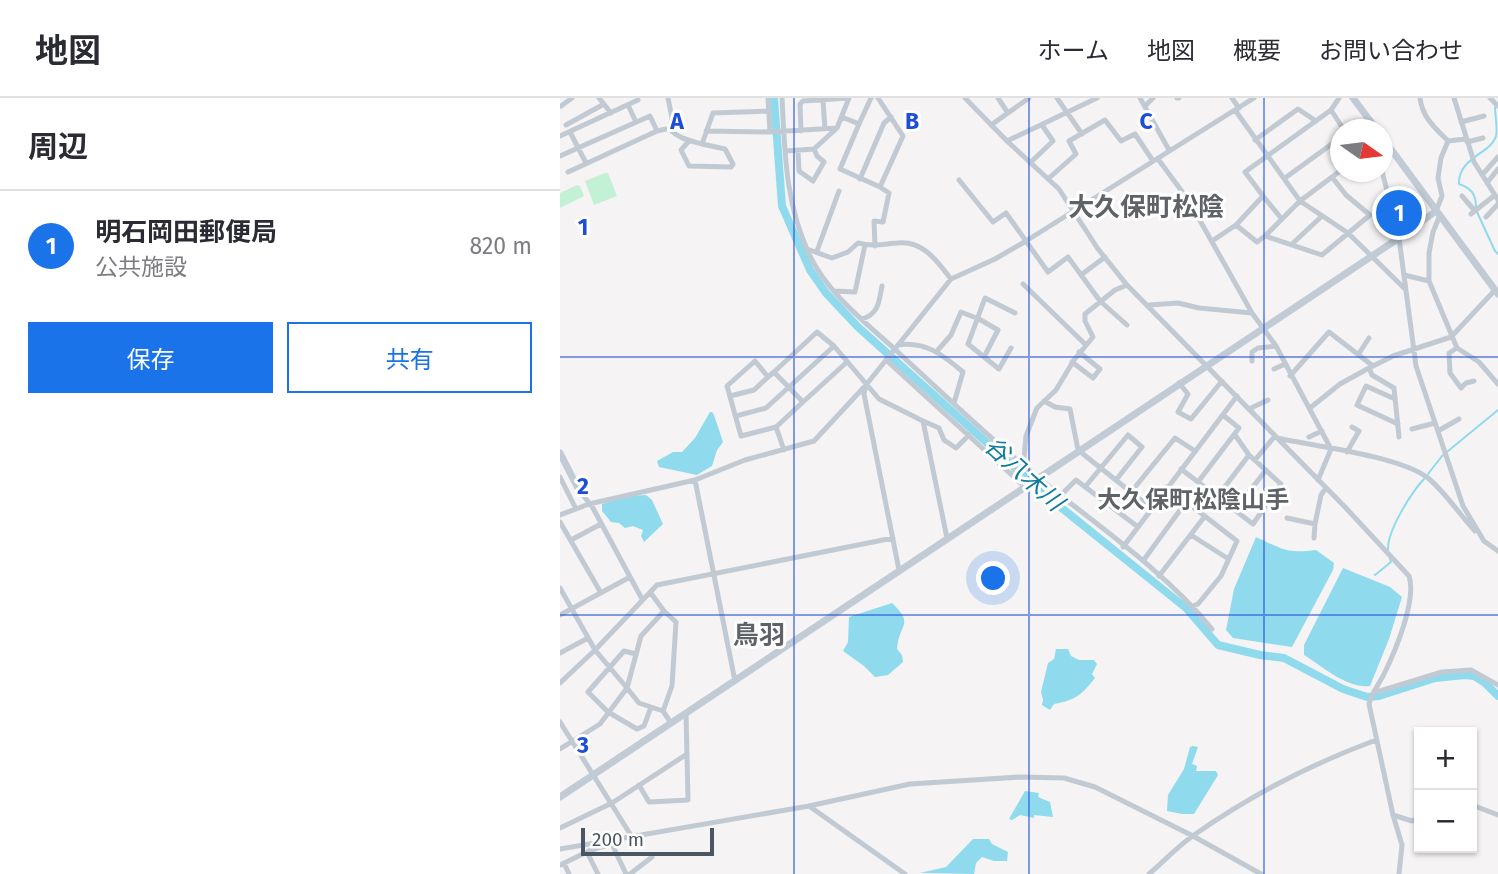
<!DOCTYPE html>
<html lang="ja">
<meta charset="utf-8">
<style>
body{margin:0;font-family:"Fira Sans","Noto Sans JP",sans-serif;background:#f2f2f3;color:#2b2b33}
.controls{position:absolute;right:21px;bottom:21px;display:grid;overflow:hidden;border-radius:0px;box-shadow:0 2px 5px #0004}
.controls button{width:63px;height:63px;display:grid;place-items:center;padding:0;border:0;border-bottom:2px solid #e1e1e2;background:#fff;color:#2b2b33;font:35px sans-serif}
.compass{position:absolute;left:770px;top:21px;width:63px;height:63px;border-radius:50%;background:#fff;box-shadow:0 2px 5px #0004;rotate:104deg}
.scale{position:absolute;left:21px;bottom:18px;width:133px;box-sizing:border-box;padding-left:7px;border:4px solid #4a5661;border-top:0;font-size:19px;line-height:24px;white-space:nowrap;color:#4a5661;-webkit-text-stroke:5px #fff;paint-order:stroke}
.you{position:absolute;left:434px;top:481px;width:24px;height:24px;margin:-18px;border:5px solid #fff;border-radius:50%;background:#1a73e8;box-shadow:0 0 0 10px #1a73e833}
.badge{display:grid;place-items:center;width:46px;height:46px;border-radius:50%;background:#1a73e8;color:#fff;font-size:23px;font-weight:700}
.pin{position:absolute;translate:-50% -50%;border:4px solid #fff;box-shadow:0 2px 7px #0006}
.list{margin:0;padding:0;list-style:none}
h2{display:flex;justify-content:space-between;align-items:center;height:91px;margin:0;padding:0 28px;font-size:30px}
h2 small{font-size:23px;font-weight:400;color:#7c7c81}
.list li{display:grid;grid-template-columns:46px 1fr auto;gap:21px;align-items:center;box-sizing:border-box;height:112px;padding:0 28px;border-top:2px solid #e1e1e2}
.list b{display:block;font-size:26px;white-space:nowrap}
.list p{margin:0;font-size:23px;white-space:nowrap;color:#7c7c81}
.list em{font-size:23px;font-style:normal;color:#7c7c81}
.actions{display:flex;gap:14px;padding:21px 28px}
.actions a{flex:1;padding:16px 0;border:2px solid #1a73e8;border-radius:0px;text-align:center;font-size:24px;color:#1a73e8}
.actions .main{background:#1a73e8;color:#fff}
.map{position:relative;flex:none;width:938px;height:776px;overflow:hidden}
header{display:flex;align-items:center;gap:42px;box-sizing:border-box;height:98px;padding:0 35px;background:#fff;border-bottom:2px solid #e1e1e2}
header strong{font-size:33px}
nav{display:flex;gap:38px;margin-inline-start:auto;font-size:24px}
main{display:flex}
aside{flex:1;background:#fff}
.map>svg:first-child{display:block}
.green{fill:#c3f1d5}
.water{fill:#90daee}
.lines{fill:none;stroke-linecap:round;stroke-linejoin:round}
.stream{stroke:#90daee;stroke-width:2}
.river{stroke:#90daee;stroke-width:8}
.street{stroke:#c1cad2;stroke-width:5}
.secondary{stroke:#c1cbd6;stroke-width:7}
.grid{fill:none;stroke:#1d4ed8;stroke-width:2;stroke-opacity:0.55}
.labels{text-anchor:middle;stroke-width:6;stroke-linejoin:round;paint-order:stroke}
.water-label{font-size:24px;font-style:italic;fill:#0c7c9b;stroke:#fff}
.neighbourhood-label{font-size:24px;font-weight:bold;fill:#5f6368;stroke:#fff}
.quarter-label{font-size:26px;font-weight:bold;fill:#5f6368;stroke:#fff}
.grid-label{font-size:23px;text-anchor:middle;font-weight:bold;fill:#1d4ed8;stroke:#fff;stroke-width:6;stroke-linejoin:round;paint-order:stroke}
</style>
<header>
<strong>地図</strong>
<nav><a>ホーム</a><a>地図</a><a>概要</a><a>お問い合わせ</a></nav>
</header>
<main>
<aside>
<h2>周辺<small></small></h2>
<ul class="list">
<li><span class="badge">1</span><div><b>明石岡田郵便局</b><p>公共施設</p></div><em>820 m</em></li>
</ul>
<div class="actions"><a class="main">保存</a><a>共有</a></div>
</aside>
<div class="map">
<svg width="938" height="776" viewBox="0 0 938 776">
<rect width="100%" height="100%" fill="#f5f3f3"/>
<path class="green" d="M45 75H48L57 98 34 107 25 83Z
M17 87 20 88 24 98 0 110V95Z"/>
<path class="water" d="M150 314H152L154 317 163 344 157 352 152 368 137 377 99 369 97 363 113 354H122L135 340Z
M86 397 92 402 103 426 84 444 81 438 83 432 73 428 65 430 59 425 51 424 42 413V406L70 398Z
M696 439C722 451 727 456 756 452L774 465 773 472 732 549 673 540 666 532 674 491Z
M783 470 830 489 842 499 829 541 810 588C787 591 762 568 744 557V547Z
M332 505C355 527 339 525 337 551L342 557 343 564 328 577 315 579 304 568 283 553 288 544 289 519Z
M496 551H508L511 558 519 562H534L537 566 532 576 535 580C521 598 515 602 494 606L490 612 482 607 483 602 481 594 488 565 494 561Z
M633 648 638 649 632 666 637 668 636 673H656L658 677 634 716H622L607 713 608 697 624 671 630 649Z
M465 693 479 695 478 699 490 704 493 719 474 717V720L460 717 452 722 449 721Z
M413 741H429L432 746 448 754 447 763H434L422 759 416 765 414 776 360 775 386 769Z"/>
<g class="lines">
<path class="stream" d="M916 109C916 96 911 90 899 86 898 59 931 56 936 38 938 30 935 18 935 9
M917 114 935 153 938 156
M868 376 882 358 938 312
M828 452C827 433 851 395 864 381
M815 477 831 464 830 461"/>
<path class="river" d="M214 0 222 108 250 172 266 195 298 229 483 395 626 510 658 547 700 557 724 560 783 591 807 599 819 598 875 580 905 577 914 578 925 585 938 598"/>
<path class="street" d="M39 0 51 15
M108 0 112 20 110 31C117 40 131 43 142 46L153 15 209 13
M208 0 210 34
M222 0C225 56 225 103 249 156 268 197 309 227 341 257 386 298 429 340 476 378 535 426 604 472 652 531
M405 0 447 43 499 91 538 151 567 187 785 409 849 478C857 502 835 554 824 576 819 586 812 595 809 606L833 717 842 747 839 776
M438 0 448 15
M497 0 522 36
M580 0 609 52
M617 0H619
M672 0 679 10
M860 0C862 19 875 30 888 43
M894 0 914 64 938 102
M930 0 938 8
M263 2 265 31
M68 7 76 24
M1 8 12 0
M585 8 593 0
M675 12 740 103 788 135 845 191
M771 12 784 32
M282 19 299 26 280 71 320 89
M901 24 924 18
M299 26 311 0
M6 27 44 6
M431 27 469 0
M146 33 210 34 277 30
M241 33 240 6 243 3 289 0
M10 34 26 65
M0 38 78 2
M695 42 738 11 756 23
M129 43 121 52 129 68 171 69 173 66 165 51 142 46
M447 43 537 0
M907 44 923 40
M238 52 239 73 253 83 264 64 257 58 254 51
M226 53 254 51 277 30 289 0
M0 58 90 18 97 33
M598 61 629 103 692 215 716 248 771 351
M470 65 493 43 482 27
M822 73 839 140 856 268 903 408 924 443
M8 74 97 33 106 31
M922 77 938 59
M772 79 786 97 810 117 762 157 705 138 697 144 676 127 703 98 685 74 771 12 779 0
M725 80 780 40
M300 81 324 25 331 19
M488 81 516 56 509 43 545 22 561 43 575 36 593 63
M399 82 433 124 446 115 488 174 508 159 540 203 567 227
M927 85 938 71
M703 98 721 120
M902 98 915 113
M876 113 882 98 878 80 881 60 888 43 906 41
M911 116 935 97
M880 117 873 134 869 155V183L897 250 919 264 938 286
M926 119 938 106
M705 138 740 103 780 73
M652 143 676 127
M732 146 762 118
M315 148 314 123 323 124 329 95 320 89 343 38 318 0
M247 151 272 160 288 154 298 145C313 149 323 146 337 145 363 142 377 163 391 181
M257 153 279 93
M521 177 545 159
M844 177 869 183
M463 186 526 247
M274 193 295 194 305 147
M589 207 618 205 639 210 692 215
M302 221C319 216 319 203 322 188
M338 247C366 243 383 257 403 274L394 305
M451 250 439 271 408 246 425 200 455 215
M897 250 889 255 890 275 901 290 906 285 914 283
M378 252 391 237 401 214 419 221 438 232 424 259
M798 257 809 240
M326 262 465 389
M692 263V254L698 250 716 248
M512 264 533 280 540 271 519 254
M809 270 812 277 834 290 839 339
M714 271 725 266
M214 274 257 234 274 248 319 301 363 323 387 440
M730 278 769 234 813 268
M619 285 628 296 618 314 631 321 662 283
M305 290 304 296 339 472
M170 298 194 292 208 279
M835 301 806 288 797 307 838 326
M484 303 495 309 510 311 518 352 591 410
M243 304 287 264
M750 310 780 286 809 270 833 258 891 239 935 192
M689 311 708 302
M176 318 206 310 274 248
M363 323 379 330 384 342 396 350 409 337
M216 329 243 304 214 274 208 279 195 263 167 288 181 338 216 329 224 352
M852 331 875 325
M878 333 899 321
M749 339 762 333
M717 340C754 348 840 358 868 380 886 395 899 416 915 433
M787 354 799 333 792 329
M695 362 715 338
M621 371 693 426 721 386 689 357 675 337
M452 376 464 360 466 338 477 310 496 292 514 262 533 239 525 223V216L555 192 567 187
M0 379 16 411
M135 382 175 583
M758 382 771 351
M638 384 679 330 663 317
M525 389 568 337 582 349 556 382
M607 389 677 443 661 478 638 506 633 508
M19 392 33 410 82 501
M571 394 615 340 635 353
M500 398 516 382 578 429
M657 399 689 357
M675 412 706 372
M0 417 29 406 135 382 185 362 254 343 306 287 391 181 435 161 466 143 694 0
M727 420 755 426 761 397 766 390
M0 424 41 495
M631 437 667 460
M754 440 755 426
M11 442 41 426
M924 443 938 453
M563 449 677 298
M583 463 626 404
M599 478 645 418
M0 490 35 552 67 590 40 626 0 651
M90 494 104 513 116 524 112 588 103 613
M104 513 81 538 67 590 79 605 103 613 111 625
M0 517 70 479
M0 555 28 540
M76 556 64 553 28 594 48 614 77 631 84 628 91 609
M0 585 35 552 97 487 333 440
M814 593H820L882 574 911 572 938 587
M0 624 72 739
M79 687 89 704 128 702 126 615
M912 707 938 717
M249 708 345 776
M833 717 852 723 859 720
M0 730 52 705 127 656
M52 746 66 776
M0 751 249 708 350 686 460 679 504 680 535 689 633 738 701 776
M27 754 38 776
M4 765 9 776
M0 767 31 752 52 746
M70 776 92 759
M589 776C604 763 618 748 634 737 691 697 751 666 816 642"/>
<path class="secondary" d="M793 0 817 32
M822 39 938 196
M0 355 19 392
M0 699 839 140 876 113"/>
</g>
<path class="grid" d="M234 0V776M469 0V776M704 0V776M0 259H938M0 517H938"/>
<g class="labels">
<g class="water-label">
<text transform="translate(464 376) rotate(42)" y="8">谷八木川</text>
</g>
<g class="neighbourhood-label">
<text x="633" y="410">大久保町松陰山手</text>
</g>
<g class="quarter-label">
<text x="586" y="118">大久保町松陰</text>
<text x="199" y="546">鳥羽</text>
</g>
</g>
<g class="grid-label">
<text x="117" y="31">A</text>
<text x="352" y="31">B</text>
<text x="586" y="31">C</text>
<text x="23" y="137">1</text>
<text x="23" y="396">2</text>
<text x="23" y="655">3</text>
</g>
</svg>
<div class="controls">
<button>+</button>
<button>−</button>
</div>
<svg class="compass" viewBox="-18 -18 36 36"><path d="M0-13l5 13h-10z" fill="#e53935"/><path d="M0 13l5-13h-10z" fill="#7c7c81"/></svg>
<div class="scale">200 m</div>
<div class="you"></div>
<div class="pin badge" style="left:839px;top:115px">1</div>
</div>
</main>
